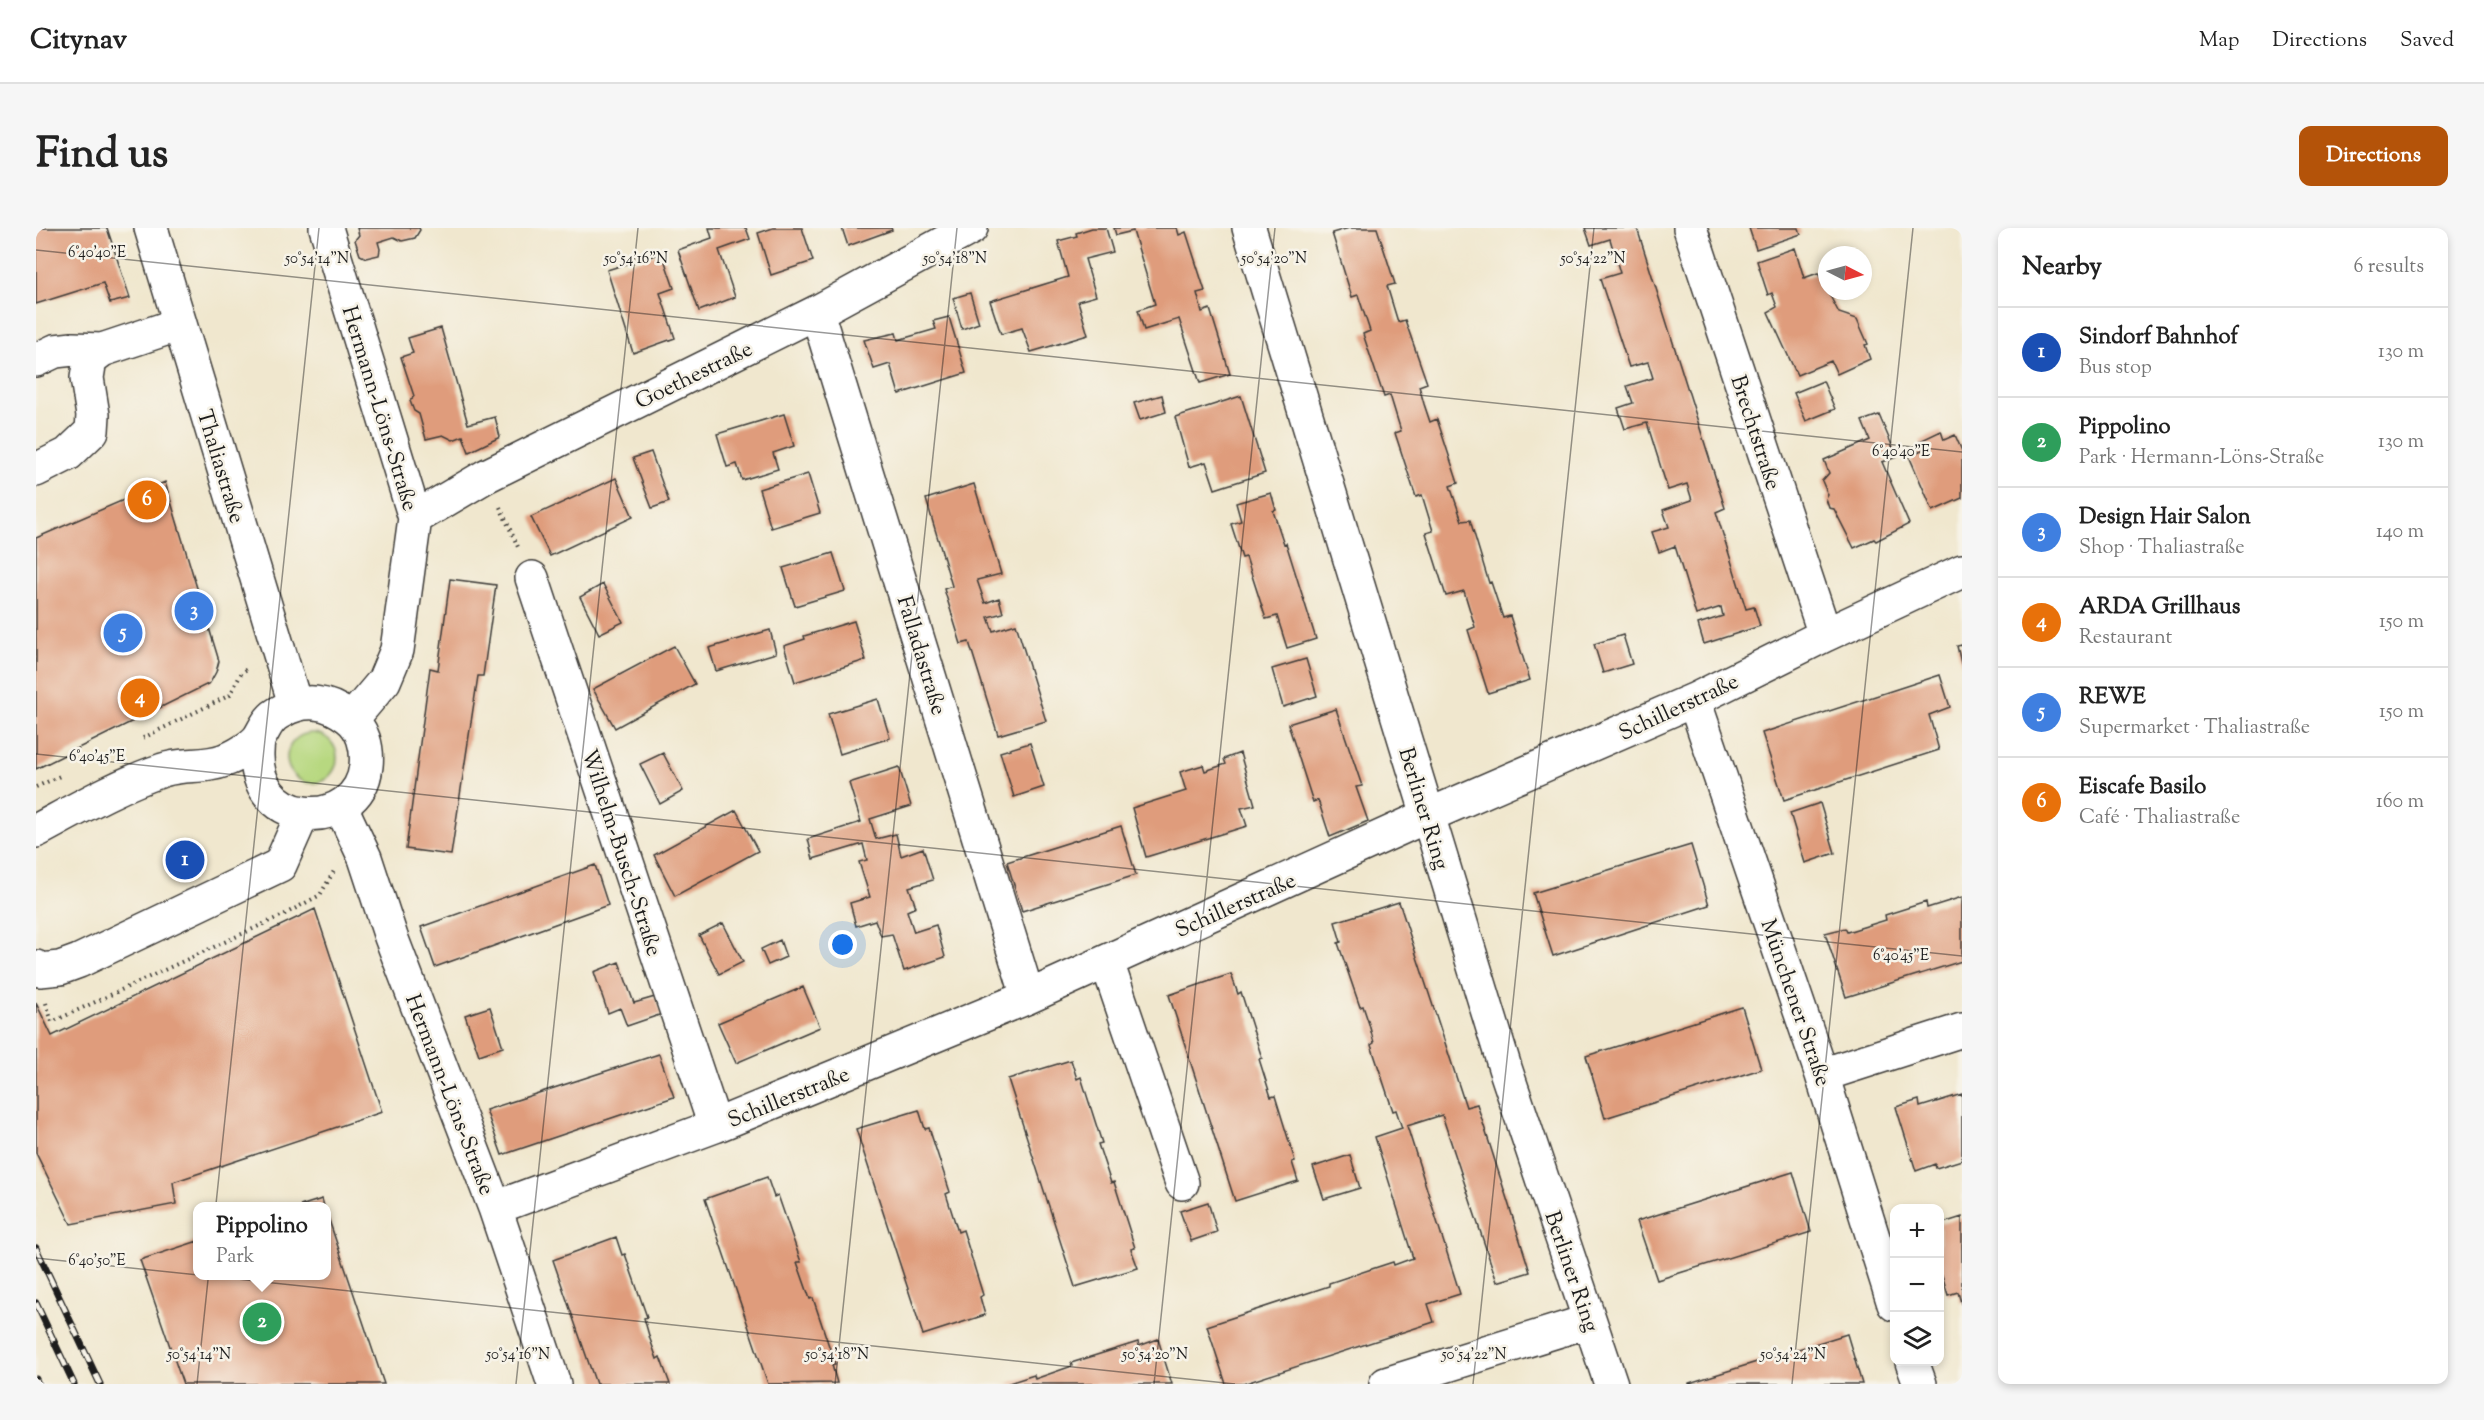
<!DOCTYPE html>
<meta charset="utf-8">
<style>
body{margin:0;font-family:"Sorts Mill Goudy",serif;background:#f6f6f6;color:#222}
.controls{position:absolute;right:18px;bottom:18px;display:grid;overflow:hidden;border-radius:12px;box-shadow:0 3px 9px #0003}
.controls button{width:54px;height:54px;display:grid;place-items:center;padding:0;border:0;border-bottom:2px solid #e0e0e0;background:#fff;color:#222;font:30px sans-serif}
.compass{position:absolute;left:1782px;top:18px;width:54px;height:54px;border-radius:50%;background:#fff;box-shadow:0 3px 9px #0003;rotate:96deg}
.you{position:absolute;left:807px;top:717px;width:21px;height:21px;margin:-15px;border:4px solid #fff;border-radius:50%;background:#1a73e8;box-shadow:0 0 0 9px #1a73e833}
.badge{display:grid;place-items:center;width:39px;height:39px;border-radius:50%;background:#b45309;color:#fff;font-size:20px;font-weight:700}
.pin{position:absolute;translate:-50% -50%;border:3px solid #fff;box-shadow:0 2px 6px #0006}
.popup{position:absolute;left:157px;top:974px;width:138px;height:78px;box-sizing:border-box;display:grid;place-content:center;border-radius:12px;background:#fff;filter:drop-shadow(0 2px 4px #0005);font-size:20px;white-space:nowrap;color:#767676}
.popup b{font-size:22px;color:#222}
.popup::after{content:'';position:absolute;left:50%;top:100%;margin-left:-12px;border:12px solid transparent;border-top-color:#fff}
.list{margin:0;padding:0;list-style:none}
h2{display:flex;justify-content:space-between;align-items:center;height:78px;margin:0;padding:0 24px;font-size:26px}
h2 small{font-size:20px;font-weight:400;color:#767676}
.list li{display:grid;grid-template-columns:39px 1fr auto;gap:18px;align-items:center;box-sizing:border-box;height:90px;padding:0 24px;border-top:2px solid #e0e0e0}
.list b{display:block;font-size:22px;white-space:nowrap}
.list p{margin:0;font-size:20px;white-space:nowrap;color:#767676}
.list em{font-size:20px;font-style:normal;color:#767676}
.icon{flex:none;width:33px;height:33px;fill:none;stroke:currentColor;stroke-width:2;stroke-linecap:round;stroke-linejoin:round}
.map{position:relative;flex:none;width:1926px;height:1156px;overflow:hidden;border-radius:12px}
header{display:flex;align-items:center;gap:36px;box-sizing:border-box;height:84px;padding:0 30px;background:#fff;border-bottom:2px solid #e0e0e0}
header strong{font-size:28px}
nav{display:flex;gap:33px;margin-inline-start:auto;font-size:21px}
.intro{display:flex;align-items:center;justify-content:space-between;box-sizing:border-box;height:144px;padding:0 36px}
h1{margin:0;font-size:42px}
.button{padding:15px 27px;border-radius:12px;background:#b45309;color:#fff;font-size:21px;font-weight:700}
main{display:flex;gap:36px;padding:0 36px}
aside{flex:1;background:#fff;border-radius:12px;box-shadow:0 3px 9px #0003}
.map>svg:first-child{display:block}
.green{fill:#b7d880;stroke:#6a7a4e;stroke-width:1.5}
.building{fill:#df9c7b}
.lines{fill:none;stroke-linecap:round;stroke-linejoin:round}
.minor-casing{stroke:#3c3a37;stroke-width:36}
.path{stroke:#3c3a37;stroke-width:4;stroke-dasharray:1.5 4.5;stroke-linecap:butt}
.minor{stroke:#fff;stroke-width:33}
.rail-casing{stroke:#1c1c1c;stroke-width:7}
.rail{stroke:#f7f3e8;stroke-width:4.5;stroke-dasharray:14;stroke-linecap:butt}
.ticks{fill:none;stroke:#1c1c1c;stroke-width:1.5;stroke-opacity:0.45}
.labels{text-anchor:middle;stroke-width:5;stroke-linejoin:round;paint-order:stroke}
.street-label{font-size:22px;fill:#1c1c1c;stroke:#f7f3e8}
.ticks-label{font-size:15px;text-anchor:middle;fill:#1c1c1c;stroke:#f7f3e8;stroke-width:5;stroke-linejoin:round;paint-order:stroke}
</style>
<header>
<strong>Citynav</strong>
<nav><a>Map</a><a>Directions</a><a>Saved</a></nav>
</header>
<div class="intro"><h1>Find us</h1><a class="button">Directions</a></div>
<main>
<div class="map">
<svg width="1926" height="1156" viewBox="0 0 1926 1156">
<rect width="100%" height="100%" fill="#f7f3e8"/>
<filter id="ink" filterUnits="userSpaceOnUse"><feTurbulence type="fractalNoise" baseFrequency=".0167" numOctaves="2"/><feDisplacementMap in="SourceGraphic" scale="12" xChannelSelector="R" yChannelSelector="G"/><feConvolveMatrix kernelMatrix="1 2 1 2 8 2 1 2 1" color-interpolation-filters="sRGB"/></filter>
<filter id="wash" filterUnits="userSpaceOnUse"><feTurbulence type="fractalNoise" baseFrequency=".008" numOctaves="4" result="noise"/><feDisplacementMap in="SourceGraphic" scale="24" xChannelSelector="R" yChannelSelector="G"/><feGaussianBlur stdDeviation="1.35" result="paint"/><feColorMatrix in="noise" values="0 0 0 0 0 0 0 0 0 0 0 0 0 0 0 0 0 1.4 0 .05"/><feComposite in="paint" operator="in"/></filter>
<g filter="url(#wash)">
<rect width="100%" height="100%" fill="#f0e7ce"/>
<path class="green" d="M251 530a25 25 0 1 1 50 0a25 25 0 1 1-50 0Z"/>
<g id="blocks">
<path class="building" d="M0 0H71L94 70 74 75 67 55 0 76Z
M321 0H383L384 2 379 10 366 13 358 9 342 14 344 21 343 27 330 30 324 27 319 12 323 7Z
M673 0H710L714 11 683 22 699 69 663 83 642 22 676 10Z
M737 0H766L777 33 735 47 722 5Z
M806 0H855L856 2 812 18Z
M1056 0H1070L1077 24 1049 31 1060 68 1042 73 1052 107 995 124 986 100 965 106 954 73 1032 49 1022 13 1041 8 1040 5Z
M1078 0H1141L1143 7 1150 4 1169 63 1161 65 1166 84 1174 81 1194 146 1164 155 1143 91 1108 102 1102 82 1119 76 1097 3 1080 7Z
M1313 0H1341L1359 56 1351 58 1362 94 1369 92 1391 155 1383 158 1388 176 1394 194 1401 191 1422 255 1414 258 1426 293 1434 292 1453 355 1455 354 1467 390 1474 388 1494 452 1452 465 1432 402 1439 399 1428 363 1410 368 1390 305 1397 303 1386 267 1380 269 1359 205 1365 203 1354 167 1348 169 1327 106 1334 103 1322 67 1316 69 1296 5Z
M1549 0H1601L1684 264 1689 280 1680 284 1710 381 1718 379 1724 398 1668 416 1662 396 1687 388 1685 379 1660 387 1639 318 1623 324 1616 304 1633 299 1627 282 1656 272 1651 256 1632 262 1611 195 1589 201 1582 180 1597 175 1591 158 1617 150 1612 134 1593 139 1564 51 1584 45 1574 11 1555 17Z
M1713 0H1763L1765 6 1720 21Z
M1759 20 1768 50 1782 45 1803 85 1821 91 1832 116 1829 117 1834 131 1801 146 1795 133 1761 147 1732 84 1741 79 1736 65 1732 67 1721 33Z
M626 25 638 60 624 65 639 110 597 125 571 42Z
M934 65 943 95 926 101 917 70Z
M913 89 930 145 863 166 854 136 838 141 828 112 860 105 862 112 900 101 897 93Z
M405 100 432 196 459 189 464 209 433 224 427 208 417 212 407 207 390 211 383 186 378 183 374 173 378 168 365 129 377 125 372 110Z
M1787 153 1799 181 1770 193 1758 165Z
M1126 167 1130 184 1104 192 1098 175Z
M1205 168 1229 245 1179 261 1170 234 1153 239 1139 189Z
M748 186 758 218 737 225 742 241 706 252 701 236 691 239 681 206Z
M1843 187 1861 229 1846 234 1873 296 1840 313 1838 311 1818 320 1798 281 1793 280 1790 271 1792 267 1786 253 1793 245 1788 232 1834 212 1826 193Z
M1905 203 1908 212 1919 207 1926 223V270L1897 283 1873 228 1888 221 1884 213Z
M615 224 633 274 616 280 597 230Z
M772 246 784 285 735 300 723 261Z
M580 250 597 289 514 328 495 289Z
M129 254 183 433 180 444 174 455 0 541V310Z
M938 256 965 346 941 352 949 375 963 370 967 385 952 389 957 403 980 396 1010 493 962 507 933 414 925 416 908 361 916 358 890 271Z
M1235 265 1240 282 1237 283 1248 316 1250 315 1280 411 1251 420 1241 388 1230 391 1210 329 1206 330 1195 296 1205 293 1200 275Z
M797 325 809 363 759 378 747 340Z
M414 351 460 357 447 448H442L415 627 370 621 394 440 402 442Z
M567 356 587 394 563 406 544 369Z
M818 393 830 432 759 454 748 418 769 411 768 408Z
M734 402 740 425 680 443 673 420Z
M1587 407 1596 436 1567 445 1558 416Z
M1926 417V434L1925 435 1921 418Z
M638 418 659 456 579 500 557 461Z
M1270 431 1281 468 1247 479 1236 441Z
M1904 447 1914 479 1893 487 1903 522 1748 572 1726 505Z
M842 471 854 510 804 526 792 486Z
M1300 481 1326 558 1320 559 1332 593 1294 609 1282 572 1277 574 1252 496Z
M994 515 1008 559 978 569 964 524Z
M627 525 647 563 624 576 604 536Z
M1204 525 1219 577 1205 580 1211 598 1110 629 1096 580 1150 563 1144 544 1167 537 1169 543 1190 536 1188 531Z
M863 539 875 578 834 591 840 611 860 606 865 628 887 620 897 652 873 659 880 679 871 683 878 704 900 697 909 729 868 743 856 706 845 708 839 692 820 698 814 675 834 669 823 634 831 632 827 616 777 631 772 611 825 594 813 555Z
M1784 575 1799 625 1769 635 1754 585Z
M700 582 722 623 639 668 618 627Z
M1085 598 1100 647 986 683 971 634Z
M1655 617 1673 677 1517 728 1497 665Z
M559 637 572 677 399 739 385 699Z
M1926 669V733L1810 769 1789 705 1809 700 1811 704 1850 692 1849 687 1890 674 1891 680Z
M1363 674 1430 879 1441 876 1494 1044 1461 1054 1406 887 1371 898 1424 1066 1392 1076 1398 1094 1207 1156H1190L1171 1098 1293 1058V1055L1357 1034 1358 1037 1377 1030 1339 909 1366 900 1360 882 1357 883 1335 817 1338 815 1333 796 1327 778 1324 779 1302 715 1305 714 1299 694Z
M279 681 346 884 137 954 140 976 35 996 0 925V775L16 808Z
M687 695 707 734 683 746 663 707Z
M744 712 750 729 732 737 725 721Z
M583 734 598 775 619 769 626 786 591 798 584 780 572 785 558 744Z
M1195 746 1202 766 1205 764 1226 830 1223 831 1235 869 1239 868 1259 933 1256 934 1262 953 1199 973 1133 767Z
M767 759 784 799 700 835 682 795Z
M454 779 467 819 443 827 429 787Z
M1706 779 1725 841 1569 890 1550 828Z
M623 826 638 869 466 927 450 882Z
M1035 832 1041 851 1045 849 1066 915 1062 916 1075 955 1078 954 1099 1020 1095 1021 1102 1040 1039 1059 972 851Z
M1926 866V932L1900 940 1899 936 1880 943 1860 879 1883 872 1884 879Z
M883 882 889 901 893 900 914 964 910 966 922 1004 927 1002 947 1067 944 1069 949 1087 887 1107 820 901Z
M1314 927 1324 960 1288 971 1277 939Z
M1757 944 1775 1004 1621 1052 1601 993Z
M731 949 738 969 742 967 765 1034H761L774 1071 777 1070 799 1136 796 1137 801 1155 732 1156 669 971Z
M286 971 288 978H264Z
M1172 974 1181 1004 1155 1013 1144 983Z
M291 986 348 1156H147L104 1032 162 1013V1048H290Z
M1926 989V1074L1925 1075 1922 1064 1912 1067 1906 1047 1904 1048V996Z
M580 1009 586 1027 589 1026 611 1089 608 1090 614 1111 621 1131 624 1129 634 1156H560L517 1032Z
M1811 1106 1826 1156H1653V1155Z
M1122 1111 1136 1156H970L998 1147 999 1151 1036 1138 1035 1135 1102 1114 1103 1118Z"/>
</g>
</g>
<g filter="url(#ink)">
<use href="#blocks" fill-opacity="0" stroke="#3c3a37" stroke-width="1.5"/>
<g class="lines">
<g class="minor-casing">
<path id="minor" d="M115 0 259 476
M290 0 379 290 361 422 348 453 316 491
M1213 0 1469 840 1575 1156
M1654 0 1789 407
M781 84 992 769
M0 132 19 123 37 121 66 122 144 96
M0 242 32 226 56 203 57 187 51 150 54 131 66 122
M379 290 450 248 781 84 935 0
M496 350 679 898
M1658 472 1786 847 1858 1076
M305 579 329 630 355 709 459 980 518 1156
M0 603C41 581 82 557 127 542 146 535 170 540 189 532 199 529 217 518 223 510 227 504 230 496 235 491 237 488 242 485 246 483 269 470 291 473 312 489 327 500 332 520 330 538 323 606 209 604 222 513
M1071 734 1146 955
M0 739 4 742 24 740 43 733 244 637 267 585
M1786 847 1926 802
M459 980 679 898 992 769 1391 588 1658 472 1789 407 1926 343
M1876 1134 1884 1156
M1350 1156 1553 1093"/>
</g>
<path class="path" d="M464 279 482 319
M107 510 194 467 206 444 213 440
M0 559 26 547
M10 775 16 794 249 686 284 667 298 643"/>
<use href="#minor" class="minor"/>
<g class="rail-casing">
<path id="rail" d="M0 1020 64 1156
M0 1075 38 1156
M0 1151 2 1156"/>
</g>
<use href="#rail" class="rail"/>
</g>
</g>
<path class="ticks" d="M0 22 1926 224M0 526 1926 728M0 1030 1199 1156M161 1156 283 0M480 1156 602 0M799 1156 921 0M1118 1156 1239 0M1437 1156 1558 0M1756 1156 1877 0"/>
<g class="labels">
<g class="street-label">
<text transform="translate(657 146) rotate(-26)" y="8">Goethestraße</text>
<text transform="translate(345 180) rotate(73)" y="8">Hermann-Löns-Straße</text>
<text transform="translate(1721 204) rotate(72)" y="8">Brechtstraße</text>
<text transform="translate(186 238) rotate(73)" y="8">Thaliastraße</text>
<text transform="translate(887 427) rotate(73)" y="8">Falladastraße</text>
<text transform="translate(1642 478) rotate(-25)" y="8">Schillerstraße</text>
<text transform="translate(1389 580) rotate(73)" y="8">Berliner Ring</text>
<text transform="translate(587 624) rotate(72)" y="8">Wilhelm-Busch-Straße</text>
<text transform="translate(1199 676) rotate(-24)" y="8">Schillerstraße</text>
<text transform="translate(1761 774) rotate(71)" y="8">Münchener Straße</text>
<text transform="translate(415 866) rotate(69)" y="8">Hermann-Löns-Straße</text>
<text transform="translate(752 868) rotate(-22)" y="8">Schillerstraße</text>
<text transform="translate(1537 1043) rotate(71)" y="8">Berliner Ring</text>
</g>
</g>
<g class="ticks-label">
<text x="61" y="29">6°40'40"E</text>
<text x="281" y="35">50°54'14"N</text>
<text x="600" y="35">50°54'16"N</text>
<text x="919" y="35">50°54'18"N</text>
<text x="1238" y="35">50°54'20"N</text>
<text x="1557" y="35">50°54'22"N</text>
<text x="1865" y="228">6°40'40"E</text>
<text x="61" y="533">6°40'45"E</text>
<text x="1865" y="732">6°40'45"E</text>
<text x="61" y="1037">6°40'50"E</text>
<text x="163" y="1131">50°54'14"N</text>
<text x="482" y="1131">50°54'16"N</text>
<text x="801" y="1131">50°54'18"N</text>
<text x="1119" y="1131">50°54'20"N</text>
<text x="1438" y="1131">50°54'22"N</text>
<text x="1757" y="1131">50°54'24"N</text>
</g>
</svg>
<div class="controls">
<button>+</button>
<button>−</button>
<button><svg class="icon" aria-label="layers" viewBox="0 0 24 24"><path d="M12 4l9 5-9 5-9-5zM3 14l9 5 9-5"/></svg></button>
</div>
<svg class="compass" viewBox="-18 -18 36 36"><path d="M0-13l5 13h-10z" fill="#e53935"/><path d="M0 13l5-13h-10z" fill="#767676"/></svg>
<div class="you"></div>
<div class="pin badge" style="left:149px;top:632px;background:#1a4fb4">1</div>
<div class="pin badge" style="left:226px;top:1094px;background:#2e9e5b">2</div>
<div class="popup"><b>Pippolino</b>Park</div>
<div class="pin badge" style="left:158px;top:383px;background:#3f7fe0">3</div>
<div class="pin badge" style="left:104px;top:470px;background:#e8710a">4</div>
<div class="pin badge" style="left:87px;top:405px;background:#3f7fe0">5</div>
<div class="pin badge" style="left:111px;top:272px;background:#e8710a">6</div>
</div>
<aside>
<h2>Nearby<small>6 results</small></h2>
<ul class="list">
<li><span class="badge" style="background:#1a4fb4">1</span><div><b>Sindorf Bahnhof</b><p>Bus stop</p></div><em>130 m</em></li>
<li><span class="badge" style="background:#2e9e5b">2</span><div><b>Pippolino</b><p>Park · Hermann-Löns-Straße</p></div><em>130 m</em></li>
<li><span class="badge" style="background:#3f7fe0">3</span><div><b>Design Hair Salon</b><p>Shop · Thaliastraße</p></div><em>140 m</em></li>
<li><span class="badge" style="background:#e8710a">4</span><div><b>ARDA Grillhaus</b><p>Restaurant</p></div><em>150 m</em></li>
<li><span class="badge" style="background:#3f7fe0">5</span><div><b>REWE</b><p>Supermarket · Thaliastraße</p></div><em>150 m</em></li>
<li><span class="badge" style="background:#e8710a">6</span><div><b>Eiscafe Basilo</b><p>Café · Thaliastraße</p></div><em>160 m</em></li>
</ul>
</aside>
</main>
